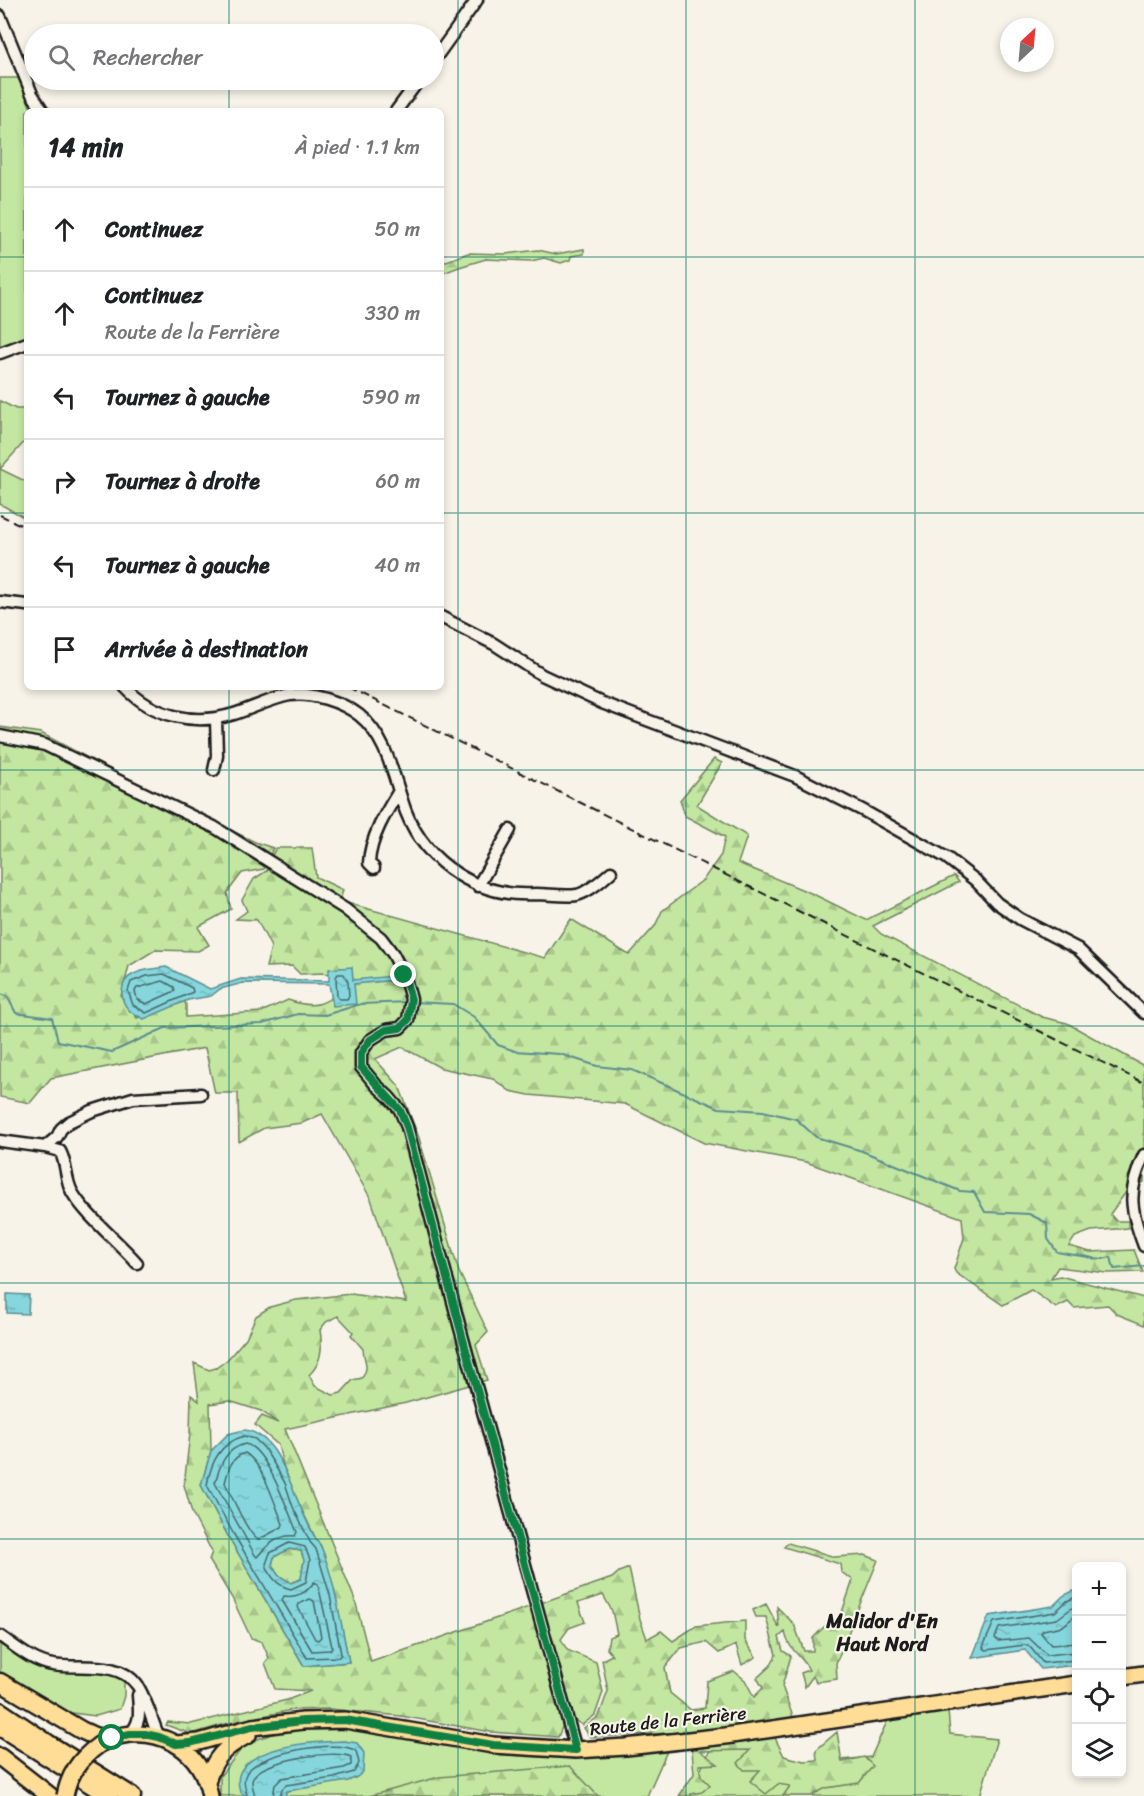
<!DOCTYPE html>
<html lang="fr">
<meta charset="utf-8">
<style>
body{margin:0;font-family:Sriracha,sans-serif;background:#f6f6f6;color:#202124}
.controls{position:absolute;right:18px;bottom:18px;display:grid;overflow:hidden;border-radius:9px;box-shadow:0 3px 9px #0003}
.controls button{width:54px;height:54px;display:grid;place-items:center;padding:0;border:0;border-bottom:2px solid #e0e0e0;background:#fff;color:#202124;font:30px sans-serif}
.compass{position:absolute;left:1000px;top:18px;width:54px;height:54px;border-radius:50%;background:#fff;box-shadow:0 3px 9px #0003;rotate:26deg}
.stop{position:absolute;width:18px;height:18px;margin:-14px;border:4px solid #0b8043;border-radius:50%;background:#fff}
.stop.end{background:#0b8043;border-color:#fff;box-shadow:0 2px 6px #0008}
.list{margin:0;padding:0;list-style:none}
h2{display:flex;justify-content:space-between;align-items:center;height:78px;margin:0;padding:0 24px;font-size:26px}
h2 small{font-size:20px;font-weight:400;color:#757577}
.list li{display:grid;grid-template-columns:39px 1fr auto;gap:18px;align-items:center;box-sizing:border-box;height:84px;padding:0 24px;border-top:2px solid #e0e0e0}
.list b{display:block;font-size:22px;white-space:nowrap}
.list p{margin:0;font-size:20px;white-space:nowrap;color:#757577}
.list em{font-size:20px;font-style:normal;color:#757577}
.icon{flex:none;width:33px;height:33px;fill:none;stroke:currentColor;stroke-width:2;stroke-linecap:round;stroke-linejoin:round}
.map{position:relative;flex:none;width:1144px;height:1796px;overflow:hidden}
.search{position:absolute;background:#fff;box-shadow:0 3px 9px #0003;left:24px;top:24px;width:420px;height:66px;display:flex;align-items:center;gap:15px;box-sizing:border-box;padding:0 21px;border-radius:33px;color:#757577;font-size:22px}
.panel{position:absolute;background:#fff;box-shadow:0 3px 9px #0003;left:24px;top:108px;width:420px;height:582px;border-radius:9px}
.map>svg:first-child{display:block}
.green{fill:#c3e7a1;stroke:#70825e;stroke-width:1.5}
.forest{fill:url(#forest-firs);stroke:#70825e;stroke-width:1.5;fill-rule:evenodd}
.water{fill:url(#water-ripples);stroke:#5b8c90;stroke-width:1.5;fill-rule:evenodd}
.lines{fill:none;stroke-linecap:round;stroke-linejoin:round}
.shore{stroke:#466769;stroke-width:1.5}
.stream{stroke:#5b8c90;stroke-width:2}
.minor-casing{stroke:#1c1c1c;stroke-width:15}
.primary-casing{stroke:#1c1c1c;stroke-width:20}
.trunk-casing{stroke:#1c1c1c;stroke-width:21}
.minor{stroke:#f7f3e8;stroke-width:10}
.primary{stroke:#ffdd96;stroke-width:15}
.trunk{stroke:#ffdd96;stroke-width:16}
.rail{stroke:#1c1c1c;stroke-width:2;stroke-dasharray:9 4.5;stroke-linecap:butt}
.primary-bridge-casing{stroke:#1c1c1c;stroke-width:20;stroke-linecap:butt}
.primary-bridge{stroke:#ffdd96;stroke-width:15}
.route{stroke:#0b8043;stroke-width:8}
.grid{fill:none;stroke:#0f766e;stroke-width:1.5;stroke-opacity:0.55}
.labels{text-anchor:middle;stroke-width:4.5;stroke-linejoin:round;paint-order:stroke}
.street-label{font-size:18px;fill:#1c1c1c;stroke:#f7f3e8}
.neighbourhood-label{font-size:20px;font-weight:bold;fill:#1c1c1c;stroke:#f7f3e8}
</style>
<div class="map">
<svg width="1144" height="1796" viewBox="0 0 1144 1796">
<defs>
<pattern id="forest-firs" width="22" height="20" patternUnits="userSpaceOnUse" patternTransform="scale(1.5)"><rect width="22" height="20" fill="#c3e7a1"/><path d="M5 1l3.5 6h-7zM16 11l3.5 6h-7z" fill="#a7c68a"/></pattern>
<pattern id="water-ripples" width="26" height="14" patternUnits="userSpaceOnUse" patternTransform="scale(1.5)"><rect width="26" height="14" fill="#85d7dd"/><path d="M2 4q2-2 4 0t4 0M15 11q2-2 4 0t4 0" fill="none" stroke="#72b8bd"/></pattern>
</defs>
<rect width="100%" height="100%" fill="#f7f3e8"/>
<filter id="ink" filterUnits="userSpaceOnUse"><feTurbulence type="fractalNoise" baseFrequency=".0167" numOctaves="2"/><feDisplacementMap in="SourceGraphic" scale="12" xChannelSelector="R" yChannelSelector="G"/><feConvolveMatrix kernelMatrix="1 2 1 2 8 2 1 2 1" color-interpolation-filters="sRGB"/></filter>
<g filter="url(#ink)">
<path class="green" d="M0 78H18L32 111H27V341L0 348Z
M0 401 16 409H27V439L0 469 27 482V519L0 504Z
M0 1641C12 1648 33 1665 45 1669 71 1678 100 1664 124 1682V1696L120 1709 96 1716 64 1712 0 1674Z
M948 1711 950 1734 997 1739 980 1796H688L712 1746 767 1736 780 1766 871 1757 890 1715Z
M287 1729H377L493 1754 667 1751 647 1796H220V1776L246 1743Z"/>
<path class="forest" d="M584 249V254L571 256 570 260 561 263 544 258 531 261 486 259 459 267 441 274V263L468 253 505 254 538 250 556 254Z
M0 727 41 733 130 780 255 842 273 848 264 869 242 873 227 893 231 909 198 927 209 945 198 951 155 950 129 966 121 996 137 1018 169 1005 182 996 186 1005V1017L261 1012 288 1000C316 1010 325 1004 347 986L346 977 323 973 300 974 292 966 266 967 271 947 257 920 236 919 247 911 242 900 254 879 268 870 269 860 276 848H312L316 877 343 890 340 901 545 958 571 919 629 955 655 926 662 911 703 880 721 855 725 837 685 816 680 800 714 759 722 763 697 805 747 836 738 863 813 894 866 920 954 876 959 882 873 926 881 934 1042 1017 1067 1023 1144 1066V1147L1129 1180 1144 1172V1182L1126 1192 1110 1214 1116 1221H1128V1228L1091 1231 1075 1237 1069 1246 1090 1252 1134 1250 1143 1272 1107 1273 1058 1267 1051 1278 1060 1276 1144 1298V1325L1117 1314 1108 1305 1074 1308 1068 1302 1056 1308 1031 1290 1003 1305 956 1273 954 1269 964 1238 962 1218 806 1162 704 1143 625 1104 529 1095 510 1091 493 1079 441 1068 402 1047 375 1059 399 1086 419 1138 459 1272 488 1332 476 1345 487 1380 406 1403 285 1429 355 1600 371 1662 612 1578 619 1572 629 1568 640 1619 647 1639 661 1631 673 1641 696 1626 745 1621V1640L756 1657 742 1665 736 1645 719 1653 706 1642 681 1648 665 1668 670 1693 691 1710 705 1708 707 1681 734 1671 745 1680 754 1697 763 1688 757 1678 770 1666 776 1655 766 1617H756L753 1610 766 1604 779 1628 777 1607 794 1624 804 1651H813V1638L826 1625 838 1624 853 1580 841 1572 840 1564 784 1547 788 1543 835 1557 865 1555 878 1560 836 1663 837 1679 816 1682 813 1676 805 1687 801 1673 809 1670C802 1655 788 1650 785 1632L779 1637 783 1651 791 1656 782 1686 793 1717 773 1734 784 1756 804 1761 817 1760 816 1750 837 1732 842 1762 864 1757 873 1766 859 1783 826 1788 814 1794 813 1796H783L790 1786 778 1784 766 1794 750 1781 760 1770H744L738 1763 750 1750 700 1751 718 1764 699 1765 701 1776 710 1785 702 1792 691 1794 690 1796H679L694 1774 692 1751 686 1735 670 1733 590 1737 584 1728 599 1716 608 1691 602 1660 612 1655 607 1649 609 1637 617 1634 612 1611 603 1595 578 1603 585 1622 569 1628 561 1639 567 1650 596 1662 603 1692 595 1715 582 1725 567 1715 558 1737 491 1732 401 1716 330 1709 292 1710 229 1723 191 1734 166 1725 168 1722 191 1724 287 1700 311 1691 275 1689 265 1663 269 1658 262 1642 251 1638 232 1598 209 1560 212 1552 192 1513 184 1485 190 1434 191 1395 199 1401 194 1363 209 1370 216 1368 227 1360 246 1338 256 1316 270 1307 296 1300 351 1294 406 1302 371 1199 322 1114 302 1123 264 1128 239 1142 238 1093H215L205 1048 51 1078 30 1103 0 1097ZM338 1316 353 1332 351 1335 363 1349C364 1363 370 1365 362 1378L353 1380 341 1393 333 1395 315 1386 309 1375C322 1363 323 1347 320 1330L326 1322ZM229 1401 261 1411 278 1423 262 1416 255 1425 278 1445 284 1468 299 1504 316 1539 321 1546 335 1594 349 1662 304 1666 228 1536 201 1485 211 1451 210 1404Z
M289 1549 301 1551 304 1560 301 1579 291 1583 278 1575 272 1565 274 1557Z
M570 1766 598 1796H369L439 1777Z"/>
<path class="water" d="M166 967 210 989 241 979 329 981V969L352 967 353 980 394 976 396 980 354 984 356 1004 333 1006 329 984 243 983 220 989 211 996 188 1000 144 1019C138 1016 132 1014 128 1009 119 999 120 981 132 975 142 969 155 969 166 967Z
M7 1294 29 1295 28 1314 7 1313Z
M244 1430C277 1433 289 1483 301 1508 305 1518 310 1528 315 1538 317 1542 321 1545 322 1549 336 1585 341 1625 349 1662L304 1666 228 1536 201 1485 211 1451 228 1434ZM289 1549 301 1551 304 1560 301 1579 291 1583 278 1575 272 1565 274 1557Z
M1073 1591 1076 1592V1665L1041 1669 1025 1650 972 1658 989 1616 1053 1606 1063 1596Z
M322 1742 344 1741 357 1743 364 1753 363 1772 357 1777 348 1781 287 1791 285 1796H247L241 1793C223 1753 297 1743 322 1742Z"/>
<g class="lines">
<path class="shore" d="M164 974 192 988 193 992 146 1013 133 1005 128 991 131 982 147 976Z
M344 974 348 982 349 996 347 999H340L337 997 336 977 338 974Z
M163 981 174 987 175 991 146 1004 137 999 135 991 137 988Z
M244 1436 255 1439 264 1448 274 1464 285 1483 293 1507 310 1542 316 1549 330 1595 341 1654 339 1657 307 1658 233 1533 207 1485C211 1462 220 1443 244 1436Z
M245 1444C266 1446 289 1514 297 1532L295 1536C279 1534 267 1545 257 1557L255 1555 215 1483C220 1465 225 1449 245 1444Z
M245 1453C263 1463 275 1505 283 1524L282 1527 258 1540C246 1531 233 1498 225 1483 228 1470 231 1457 245 1453Z
M289 1543 305 1547 310 1560 306 1582 291 1589C278 1586 270 1577 266 1564L270 1553Z
M314 1582 318 1584 332 1647 330 1650 312 1651 282 1600 284 1596C296 1598 307 1593 314 1582Z
M1076 1597 1067 1601 1055 1612 994 1622 983 1647 986 1650 1025 1645 1030 1647 1043 1663 1076 1660
M310 1599 314 1601 321 1637 318 1640 315 1639 298 1607 299 1604Z
M1076 1605 1057 1619 999 1628 995 1638 998 1641 1029 1638 1047 1655 1076 1652
M1076 1615 1063 1626 1043 1630 1041 1633 1051 1645 1076 1643
M247 1796C246 1788 242 1782 246 1774 256 1753 339 1738 356 1751L359 1763 354 1772 334 1778 286 1785 282 1789 280 1796
M255 1796C254 1790 250 1784 253 1778 260 1760 336 1749 351 1757V1765L344 1768 282 1778 275 1785 273 1796"/>
<path class="stream" d="M0 994 7 996 16 1013 52 1018 58 1041 112 1052 165 1028 262 1024 298 1014 325 1015 361 1004 408 1002
M414 1002 453 1004 474 1017 498 1045 515 1051 560 1054 597 1066 632 1070 719 1108 763 1111 796 1119 816 1137 862 1151 960 1191 974 1192 985 1212 1029 1214 1047 1223 1048 1239 1057 1252C1066 1254 1073 1255 1082 1256 1096 1257 1092 1262 1111 1257L1114 1269 1144 1266"/>
<g class="minor-casing">
<path id="minor" d="M0 16 32 94 43 111
M434 60 477 0
M396 111 419 80
M0 353 27 343
M0 602 27 605
M441 617 494 644 542 675 602 703 795 776 864 811 947 858 975 880 997 903 1020 919 1078 949 1144 1013
M125 687C153 717 195 726 234 714 253 708 270 699 290 695 312 692 342 702 359 715 388 738 394 780 406 812 427 865 480 898 536 894 549 894 564 897 577 895 589 892 602 880 611 872
M0 736 45 745 214 827 345 909 381 938 393 954 404 975 411 999 408 1020 400 1028 386 1030 370 1040 361 1053V1067L376 1085 389 1097 400 1110 407 1127 460 1328 576 1750
M214 770 217 756 216 719
M374 868 369 863C370 838 386 812 399 791
M478 886 510 830
M0 1141 45 1147 60 1151C67 1164 65 1179 72 1192 86 1216 118 1241 137 1263
M45 1147 57 1137 61 1129 69 1122 92 1111 133 1098 201 1094
M1144 1155C1127 1192 1130 1209 1144 1246
M0 1636C16 1647 33 1662 53 1665 80 1670 118 1659 137 1685 146 1698 152 1721 159 1737
M130 1734C142 1721 139 1711 138 1695"/>
</g>
<g class="primary-casing">
<path id="primary" d="M1122 1677 1144 1674
M108 1739C155 1723 201 1746 210 1796
M176 1744 199 1742 252 1727 303 1721 345 1720 493 1745 576 1750 626 1747 725 1736 1076 1684
M207 1783C213 1758 225 1747 248 1735"/>
</g>
<g class="trunk-casing">
<path id="trunk" d="M0 1682 81 1730 94 1736 108 1739
M0 1711 49 1744 132 1796
M0 1727 109 1796
M0 1757 50 1796"/>
</g>
<use href="#minor" class="minor"/>
<use href="#primary" class="primary"/>
<use href="#trunk" class="trunk"/>
<path class="rail" d="M0 515 27 528
M348 687 1144 1083"/>
<g class="primary-bridge-casing">
<path id="primary-bridge" d="M65 1796C70 1769 85 1753 108 1739"/>
</g>
<use href="#primary-bridge" class="primary-bridge"/>
</g>
</g>
<g class="lines" filter="url(#ink)">
<path class="route" d="M112 1738 130 1734H145L159 1737 176 1744 190 1743 252 1727 303 1721 345 1720 493 1745 576 1750 460 1328 407 1127 400 1110 361 1067V1053L370 1040 386 1030 400 1028 408 1020 411 999 404 975"/>
</g>
<path class="grid" d="M229 0V34M458 0V1796M686 0V1796M915 0V1796M229 80V111M0 257H27M441 257H1144M0 513H27M441 513H1144M229 687V1796M0 770H1144M0 1026H1144M0 1283H1144M0 1539H1144"/>
<g class="labels">
<g class="street-label">
<text transform="translate(668 1721) rotate(-6)" y="6">Route de la Ferrière</text>
</g>
<g class="neighbourhood-label">
<text x="882" y="1628">Malidor d'En<tspan x="882" dy="23">Haut Nord</tspan></text>
</g>
</g>
</svg>
<div class="controls">
<button>+</button>
<button>−</button>
<button><svg class="icon" aria-label="locate" viewBox="0 0 24 24"><circle cx="12" cy="12" r="6"/><path d="M12 2v4M12 18v4M2 12h4M18 12h4"/></svg></button>
<button><svg class="icon" aria-label="layers" viewBox="0 0 24 24"><path d="M12 4l9 5-9 5-9-5zM3 14l9 5 9-5"/></svg></button>
</div>
<svg class="compass" viewBox="-18 -18 36 36"><path d="M0-13l5 13h-10z" fill="#e53935"/><path d="M0 13l5-13h-10z" fill="#757577"/></svg>
<div class="stop" style="left:112px;top:1738px"></div>
<div class="stop end" style="left:404px;top:975px"></div>
<div class="search"><svg class="icon" aria-label="search" viewBox="0 0 24 24"><circle cx="10" cy="10" r="6"/><path d="M15 15l6 6"/></svg>Rechercher</div>
<section class="panel">
<h2>14 min<small>À pied · 1.1 km</small></h2>
<ul class="list">
<li><svg class="icon" aria-label="ahead" viewBox="0 0 24 24"><path d="M12 20V5M6 11l6-6 6 6"/></svg><div><b>Continuez</b></div><em>50 m</em></li>
<li><svg class="icon" aria-label="ahead" viewBox="0 0 24 24"><path d="M12 20V5M6 11l6-6 6 6"/></svg><div><b>Continuez</b><p>Route de la Ferrière</p></div><em>330 m</em></li>
<li><svg class="icon" aria-label="left" viewBox="0 0 24 24"><path d="M17 20v-9H6M10 6l-5 5 5 5"/></svg><div><b>Tournez à gauche</b></div><em>590 m</em></li>
<li><svg class="icon" aria-label="right" viewBox="0 0 24 24"><path d="M7 20v-9h11M14 6l5 5-5 5"/></svg><div><b>Tournez à droite</b></div><em>60 m</em></li>
<li><svg class="icon" aria-label="left" viewBox="0 0 24 24"><path d="M17 20v-9H6M10 6l-5 5 5 5"/></svg><div><b>Tournez à gauche</b></div><em>40 m</em></li>
<li><svg class="icon" aria-label="arrive" viewBox="0 0 24 24"><path d="M6 21V4h12l-3 4 3 4H6"/></svg><div><b>Arrivée à destination</b></div></li>
</ul>
</section>
</div>
